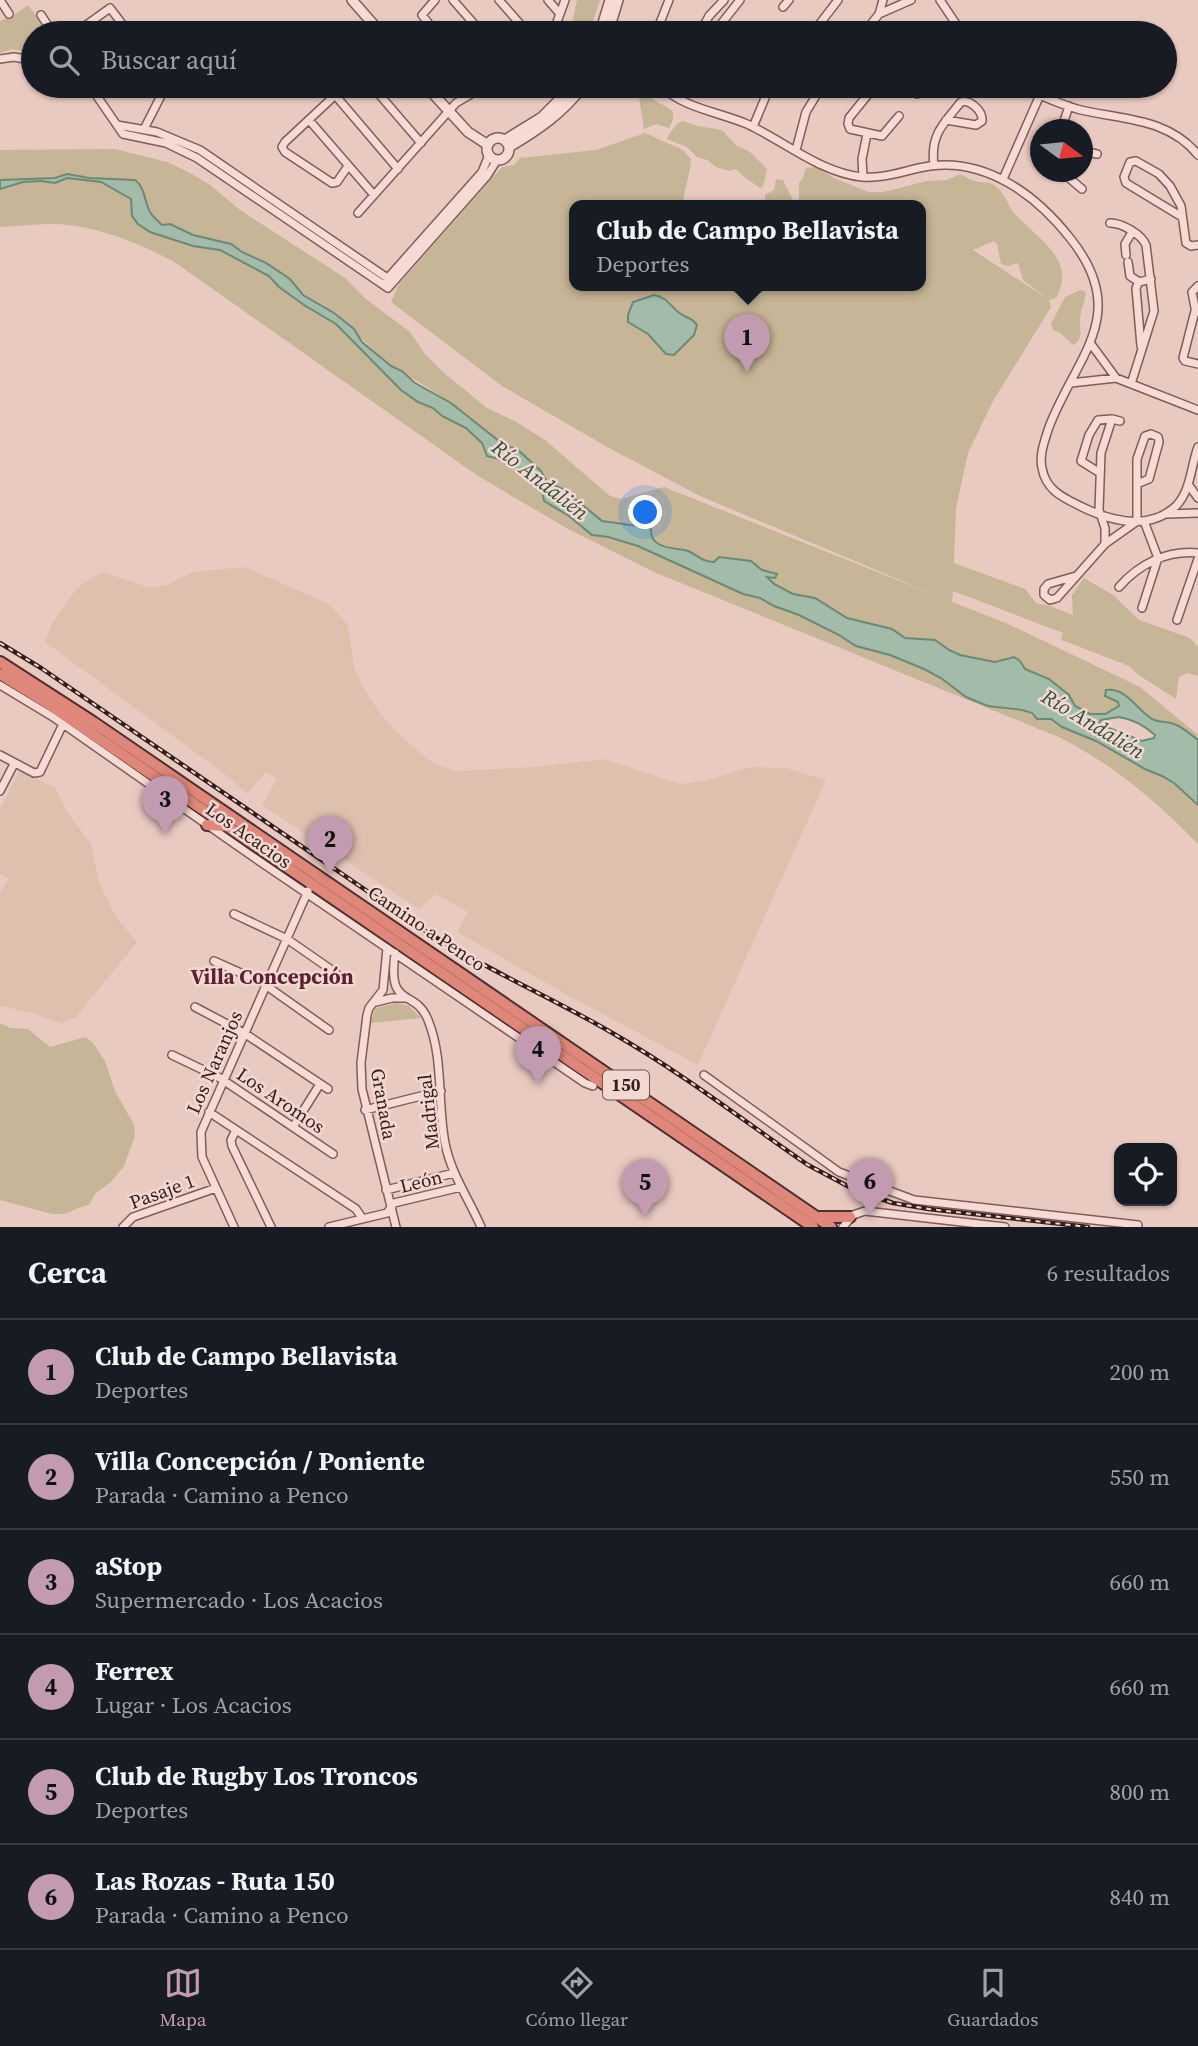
<!DOCTYPE html>
<html lang="es">
<meta charset="utf-8">
<style>
body{margin:0;font-family:"Source Serif 4",serif;background:#20242c;color:#f1f3f6}
.controls{position:absolute;right:21px;bottom:21px;display:grid;overflow:hidden;border-radius:14px;box-shadow:0 2px 5px #0004}
.controls button{width:63px;height:63px;display:grid;place-items:center;padding:0;border:0;border-bottom:2px solid #363941;background:#171b24;color:#f1f3f6;font:35px sans-serif}
.compass{position:absolute;left:1030px;top:119px;width:63px;height:63px;border-radius:50%;background:#171b24;box-shadow:0 2px 5px #0004;rotate:105deg}
.you{position:absolute;left:646px;top:513px;width:24px;height:24px;margin:-18px;border:5px solid #fff;border-radius:50%;background:#1a73e8;box-shadow:0 0 0 10px #1a73e833}
.badge{display:grid;place-items:center;width:46px;height:46px;border-radius:50%;background:#c39bb1;color:#111;font-size:23px;font-weight:700}
.pin{position:absolute;translate:-50% -58px;filter:drop-shadow(0 2px 4px #0008)}
.pin::after{content:'';position:absolute;top:37px;width:24px;height:21px;background:inherit;clip-path:polygon(0 0,100% 0,50% 100%)}
.popup{position:absolute;left:569px;top:200px;width:357px;height:91px;box-sizing:border-box;display:grid;place-content:center;border-radius:14px;background:#171b24;filter:drop-shadow(0 2px 5px #0005);font-size:23px;white-space:nowrap;color:#9ea1a6}
.popup b{font-size:26px;color:#f1f3f6}
.popup::after{content:'';position:absolute;left:50%;top:100%;margin-left:-14px;border:14px solid transparent;border-top-color:#171b24}
.list{margin:0;padding:0;list-style:none}
h2{display:flex;justify-content:space-between;align-items:center;height:91px;margin:0;padding:0 28px;font-size:30px}
h2 small{font-size:23px;font-weight:400;color:#9ea1a6}
.list li{display:grid;grid-template-columns:46px 1fr auto;gap:21px;align-items:center;box-sizing:border-box;height:105px;padding:0 28px;border-top:2px solid #363941}
.list b{display:block;font-size:26px;white-space:nowrap}
.list p{margin:0;font-size:23px;white-space:nowrap;color:#9ea1a6}
.list em{font-size:23px;font-style:normal;color:#9ea1a6}
.icon{flex:none;width:38px;height:38px;fill:none;stroke:currentColor;stroke-width:2;stroke-linecap:round;stroke-linejoin:round}
.map{position:relative;flex:none;width:1198px;height:1227px;overflow:hidden}
.search{position:absolute;background:#171b24;box-shadow:0 2px 5px #0004;left:21px;right:21px;top:21px;height:77px;display:flex;align-items:center;gap:18px;box-sizing:border-box;padding:0 24px;border-radius:38px;color:#9ea1a6;font-size:26px}
.sheet{height:721px;background:#171b24}
nav{display:flex;justify-content:space-around;align-items:center;box-sizing:border-box;height:98px;border-top:2px solid #363941;background:#171b24;font-size:19px;color:#9ea1a6}
nav a{display:grid;justify-items:center;gap:4px}
nav .on{color:#c39bb1}
.map>svg:first-child{display:block}
.farmland{fill:#dec0af}
.green{fill:#c6b596;fill-rule:evenodd}
.water{fill:#a3bca9;stroke:#6c8974;stroke-width:2;fill-rule:evenodd}
.lines{fill:none;stroke-linecap:round;stroke-linejoin:round}
.minor-casing{stroke:#815c5a;stroke-width:10}
.tertiary-casing{stroke:#815c5a;stroke-width:12}
.trunk-casing{stroke:#4f2e2f;stroke-width:14}
.minor{stroke:#f5dbd3;stroke-width:7}
.tertiary{stroke:#f5dbd3;stroke-width:9}
.trunk{stroke:#de877a;stroke-width:10}
.rail-casing{stroke:#321d1d;stroke-width:4.5}
.rail{stroke:#f2d8d0;stroke-width:2;stroke-dasharray:5;stroke-linecap:butt}
.labels{text-anchor:middle;stroke-width:5;stroke-linejoin:round;paint-order:stroke}
.shield{fill:#f2d8d0;stroke:#6c5553;stroke-width:2}
.shield-label{font-size:18px;font-weight:bold;fill:#321d1d}
.street-label{font-size:19px;fill:#321d1d;stroke:#f2d8d0}
.water-label{font-size:21px;font-style:italic;fill:#2e513e;stroke:#f2d8d0}
.neighbourhood-label{font-size:21px;font-weight:bold;fill:#5b2130;stroke:#f2d8d0}
</style>
<div class="map">
<svg width="1198" height="1227" viewBox="0 0 1198 1227">
<rect width="100%" height="100%" fill="#e9cac1"/>
<path class="farmland" d="M245 567 329 604 348 625 354 667 363 688 381 715 402 737 434 764 456 771 535 767 604 759 679 784 706 781 750 767 786 768 826 780 698 1065 562 992 457 932 468 912 436 894 419 909 262 805 277 779 266 772 247 794 230 778 45 642 52 623 78 587 103 572 150 588 170 584 192 572Z
M20 770 55 788 67 812 91 844 99 882 116 917 137 942 76 1017 62 1024 33 1013 0 1006V894L8 879 0 874V809Z"/>
<path class="green" d="M577 0H600L589 33H570Z
M28 5 49 33H33V49L30 52 12 49 0 53V21L14 15Z
M649 95C659 110 683 102 669 128L656 124 644 129 639 97Z
M683 121 697 126 722 130 737 146 749 151 767 169 763 187 760 188C752 182 743 177 736 169L729 171 716 167 707 160 697 157 687 147 667 139C670 132 676 123 683 121Z
M645 133 683 150 691 159C690 176 684 188 683 206H574V286H920V206H799V183L803 178 806 168 816 167 834 178 868 192H883L927 181 947 180 960 174C966 176 973 182 980 182 986 183 989 181 995 186 1004 192 1007 204 1014 213 1036 238 1078 259 1056 298L1049 300 1051 307 993 401 968 453 956 508 954 563 1025 589 1036 603 1050 606 1073 615 1072 595 1084 578 1113 595 1139 620 1190 638 1198 647V676L1188 673 1179 677 1176 699 1140 676 1129 666 1062 640 1061 638 1063 633 953 591 952 602 700 496 609 448 502 386 391 302 399 284 502 167 514 165 520 158 596 150ZM994 241 997 244 1001 264 1008 266 1018 263 1023 280 1048 299 973 250Z
M115 149 167 162 190 173 210 185 240 210 345 278 366 299 410 332 425 354 444 373 487 408 515 421 545 440 610 496 621 499 664 487 1008 624 1140 687 1198 735V740C1191 735 1183 727 1175 724 1166 721 1158 723 1149 717 1135 708 1127 692 1108 689L1119 703V706L1105 714H1090L1075 706 1069 695 1049 679 1025 669 1009 657 995 662 960 655 949 650 935 640 905 638 892 629 847 618 815 598 793 594 774 584 766 576 775 578 777 574 762 570 751 561 732 560 723 557C721 558 714 562 712 562 703 563 697 557 691 553 678 545 663 549 652 538V531L627 524 602 521 563 489 547 482 541 471 515 447 504 445C487 433 469 415 452 404 433 390 411 378 391 366L334 313 303 295 293 282 266 263 241 252 231 244 193 235 170 224 162 225 152 215 145 199 129 179 89 178 73 175 55 178 0 180V150Z
M67 178 101 182 131 199V209L156 234 190 245 220 250 269 276 278 287 304 305 336 324 401 390 418 402 433 408 442 416 466 428 482 443 492 459C515 463 540 476 544 501L569 516 590 534 638 546 743 594 760 598 774 606 799 615 839 635 856 646 890 655 924 669 941 678 966 697 1004 709 1028 712 1037 719H1051L1062 727 1096 741 1145 769 1162 776 1174 783 1198 805V844C1155 800 1116 767 1061 738L654 572 568 529 478 476 173 261C137 243 96 225 54 224 36 224 18 226 0 227V189C9 187 18 182 28 182 44 180 52 185 67 178Z
M776 179 783 180 796 206H775L773 201 765 202V195L774 190Z
M1080 290 1086 292C1085 302 1080 311 1080 321 1080 331 1083 340 1073 345L1060 333 1053 330 1051 324 1065 297Z
M397 1003 409 1006 421 1018 371 1023 375 1008Z
M0 1023 10 1028 28 1029 50 1047 86 1037 93 1043 105 1061 115 1091 134 1125 135 1136 124 1166 111 1182 95 1194 90 1204 64 1214H52L0 1200Z"/>
<path class="water" d="M67 174 89 178 135 180C145 187 144 201 150 212 153 218 158 220 162 225L170 224 193 235 231 244 242 252 266 263 290 279 303 295 334 313 354 329 362 342 391 366 402 371 415 383 451 403 504 445 517 449 541 471 547 482 563 489 602 521 645 527 651 529C651 532 652 538 654 540 661 549 678 548 688 551 698 555 702 562 714 562L719 557 751 561 762 570 777 574 775 578 767 577 774 584 793 594 815 598 847 618 892 629 905 638 935 640 949 650 960 655 995 662 1014 657 1020 661 1025 669 1049 679 1069 695 1075 706 1090 714H1105L1119 706 1118 702 1105 696 1106 690C1126 687 1137 710 1152 719 1160 723 1167 721 1174 724 1183 727 1191 735 1198 740V805L1174 783 1162 776 1145 769 1096 741 1062 727 1051 719H1037L1032 713 1022 710 988 706 966 697 941 678 924 669 890 655 856 646 839 635 799 615 774 606 760 598 743 594 638 546 608 537 592 535 569 516 544 501 542 490 528 474 505 461 487 456 482 443 466 428 442 416 433 408 418 402 401 390 336 324 304 305 279 287 269 276 220 250 193 246 150 232 138 224 132 216 131 199 101 182 67 178 55 183 41 181 23 182 0 189V180L55 178ZM1119 717C1132 719 1145 726 1155 735L1154 738 1142 741 1099 724 1101 720Z
M654 295C666 297 669 304 678 312 685 318 692 317 697 325L694 335 674 355 666 354 648 334 628 322V315L633 302Z"/>
<g class="lines">
<g class="minor-casing">
<path id="minor" d="M0 0 9 14
M435 0 422 15 436 33
M453 0 482 33
M499 0 528 33
M548 0 560 14
M940 0 962 33
M783 7 789 0
M879 14 911 0
M41 15 53 33
M815 30 838 0
M75 33 110 8 129 33
M553 33 565 0
M656 33 669 0
M700 33 709 16 724 0
M714 33 740 0
M763 33 768 27
M864 33 879 14 883 0
M941 33 955 23
M0 59 14 57 25 59
M90 86 123 134 166 143 197 158 388 288 487 176 497 160
M345 86 285 142 282 147 285 152 332 183 337 182 348 166
M372 86 421 143
M661 86C683 108 719 112 747 124 784 141 821 173 862 177 886 179 908 169 930 166 987 158 1037 196 1070 238 1132 315 1076 356 1049 427 1045 440 1039 454 1042 468 1046 491 1064 498 1082 507 1111 521 1149 531 1176 506 1191 491 1191 465 1198 447
M1021 86C1039 95 1057 103 1077 109 1120 120 1168 117 1198 155
M870 92 849 118 848 124 850 129 882 136 899 116
M917 94 924 86
M335 95 398 169
M309 120 374 195
M117 125 157 132 200 150 393 282
M753 127 770 86
M144 129 166 86
M1061 130 1069 106
M796 150 806 112 822 86
M1082 151 1097 154
M934 165C930 135 943 124 961 102 970 99 983 111 982 121L976 125 946 120
M1062 172 1082 189
M863 177 862 159 867 134
M1003 179 1040 95
M358 213 456 103 485 86
M1182 217 1126 183 1124 177 1130 162 1136 161 1159 174 1170 186 1181 206 1186 243 1191 246 1198 245
M1110 223C1122 223 1141 234 1146 245L1154 311 1131 384
M1126 255 1125 244 1132 232
M1128 262 1130 276 1139 282 1151 279
M386 280 482 172 489 155
M1139 282 1136 288 1141 346
M1195 311 1183 358 1185 361 1198 364
M1196 313 1192 292 1198 286
M1091 344 1116 378
M1071 383 1116 378 1198 410
M1100 473 1081 461 1089 435 1098 420 1112 419 1120 421
M1188 484 1198 498
M1167 514 1198 513
M1137 522V459L1145 436 1151 434 1158 437 1159 442 1149 479 1137 484
M1105 544V528L1099 510 1101 453 1112 419
M1076 576 1048 584 1044 589V595L1050 600 1057 598 1105 544 1136 522
M1119 587C1139 564 1167 550 1198 553
M1142 608 1158 558 1144 521
M1177 620 1198 559
M0 685 53 717 249 854 585 1083 593 1086
M0 755 34 773 40 772 63 724
M0 791 14 764
M234 914 287 939 336 973
M387 948 383 990 369 1008 367 1015 361 1063 362 1089 396 1227
M395 953C387 1011 415 987 428 1020 444 1059 437 1102 445 1143 451 1174 469 1199 481 1227
M214 961 261 982 329 1030
M376 1002 392 998H405
M195 1007 244 1033 328 1089
M172 1055 220 1078 333 1154
M704 1075 839 1172 914 1200 1138 1225 1137 1227
M365 1110 441 1091
M209 1112 356 1209 362 1218
M293 1127 320 1084
M236 1130 231 1140 232 1146 271 1227
M386 1190 454 1173
M123 1227 133 1217 216 1188
M234 1227 202 1157 201 1132 308 891
M329 1227 387 1213 394 1203 461 1187
M843 1227 853 1215 865 1211 1005 1227"/>
</g>
<g class="tertiary-casing">
<path id="tertiary" d="M352 0 381 33
M600 33 610 0
M608 33 618 0
M426 86 468 132 488 145
M487 149a11 11 0 1 1 22 0a11 11 0 1 1-22 0Z
M505 140 542 117 573 86
M509 147C538 130 563 113 583 86"/>
</g>
<g class="trunk-casing">
<path id="trunk" d="M0 662 93 722 831 1227
M0 674 50 705 813 1227
M207 825 226 826
M820 1217H850"/>
</g>
<use href="#minor" class="minor"/>
<use href="#tertiary" class="tertiary"/>
<use href="#trunk" class="trunk"/>
<g class="rail-casing">
<path id="rail" d="M0 643 41 668 427 932C487 970 553 998 614 1034 682 1073 744 1121 808 1165L855 1190 893 1203 929 1209 1088 1227"/>
</g>
<use href="#rail" class="rail"/>
</g>
<g class="labels">
<rect class="shield" x="603" y="1070.5" width="46" height="29" rx="5"/>
<g class="shield-label">
<text x="626" y="1091">150</text>
</g>
<g class="street-label">
<text transform="translate(249 835) rotate(35)" y="7">Los Acacios</text>
<text transform="translate(427 928) rotate(34)" y="7">Camino a Penco</text>
<text transform="translate(214 1062) rotate(-66)" y="7">Los Naranjos</text>
<text transform="translate(281 1100) rotate(34)" y="7">Los Aromos</text>
<text transform="translate(384 1104) rotate(80)" y="7">Granada</text>
<text transform="translate(428 1112) rotate(-96)" y="7">Madrigal</text>
<text transform="translate(421 1181) rotate(-14)" y="7">León</text>
<text transform="translate(162 1191) rotate(-20)" y="7">Pasaje 1</text>
</g>
<g class="water-label">
<text transform="translate(540 480) rotate(38)" y="7">Río Andalién</text>
<text transform="translate(1093 724) rotate(31)" y="7">Río Andalién</text>
</g>
<g class="neighbourhood-label">
<text x="272" y="984">Villa Concepción</text>
</g>
</g>
</svg>
<div class="controls">
<button><svg class="icon" aria-label="locate" viewBox="0 0 24 24"><circle cx="12" cy="12" r="6"/><path d="M12 2v4M12 18v4M2 12h4M18 12h4"/></svg></button>
</div>
<svg class="compass" viewBox="-18 -18 36 36"><path d="M0-13l5 13h-10z" fill="#e53935"/><path d="M0 13l5-13h-10z" fill="#9ea1a6"/></svg>
<div class="you"></div>
<div class="pin badge" style="left:747px;top:372px">1</div>
<div class="popup"><b>Club de Campo Bellavista</b>Deportes</div>
<div class="pin badge" style="left:330px;top:874px">2</div>
<div class="pin badge" style="left:165px;top:834px">3</div>
<div class="pin badge" style="left:538px;top:1084px">4</div>
<div class="pin badge" style="left:645px;top:1217px">5</div>
<div class="pin badge" style="left:870px;top:1216px">6</div>
<div class="search"><svg class="icon" aria-label="search" viewBox="0 0 24 24"><circle cx="10" cy="10" r="6"/><path d="M15 15l6 6"/></svg>Buscar aquí</div>
</div>
<section class="sheet">
<h2>Cerca<small>6 resultados</small></h2>
<ul class="list">
<li><span class="badge">1</span><div><b>Club de Campo Bellavista</b><p>Deportes</p></div><em>200 m</em></li>
<li><span class="badge">2</span><div><b>Villa Concepción / Poniente</b><p>Parada · Camino a Penco</p></div><em>550 m</em></li>
<li><span class="badge">3</span><div><b>aStop</b><p>Supermercado · Los Acacios</p></div><em>660 m</em></li>
<li><span class="badge">4</span><div><b>Ferrex</b><p>Lugar · Los Acacios</p></div><em>660 m</em></li>
<li><span class="badge">5</span><div><b>Club de Rugby Los Troncos</b><p>Deportes</p></div><em>800 m</em></li>
<li><span class="badge">6</span><div><b>Las Rozas - Ruta 150</b><p>Parada · Camino a Penco</p></div><em>840 m</em></li>
</ul>
</section>
<nav>
<a class="on"><svg class="icon" aria-label="map" viewBox="0 0 24 24"><path d="M3 6l6-2 6 2 6-2v14l-6 2-6-2-6 2zM9 4v14M15 6v14"/></svg>Mapa</a>
<a><svg class="icon" aria-label="directions" viewBox="0 0 24 24"><path d="M12 3l9 9-9 9-9-9zM9 14v-3h6M13 9l2 2-2 2"/></svg>Cómo llegar</a>
<a><svg class="icon" aria-label="saved" viewBox="0 0 24 24"><path d="M7 4h10v16l-5-4-5 4z"/></svg>Guardados</a>
</nav>
